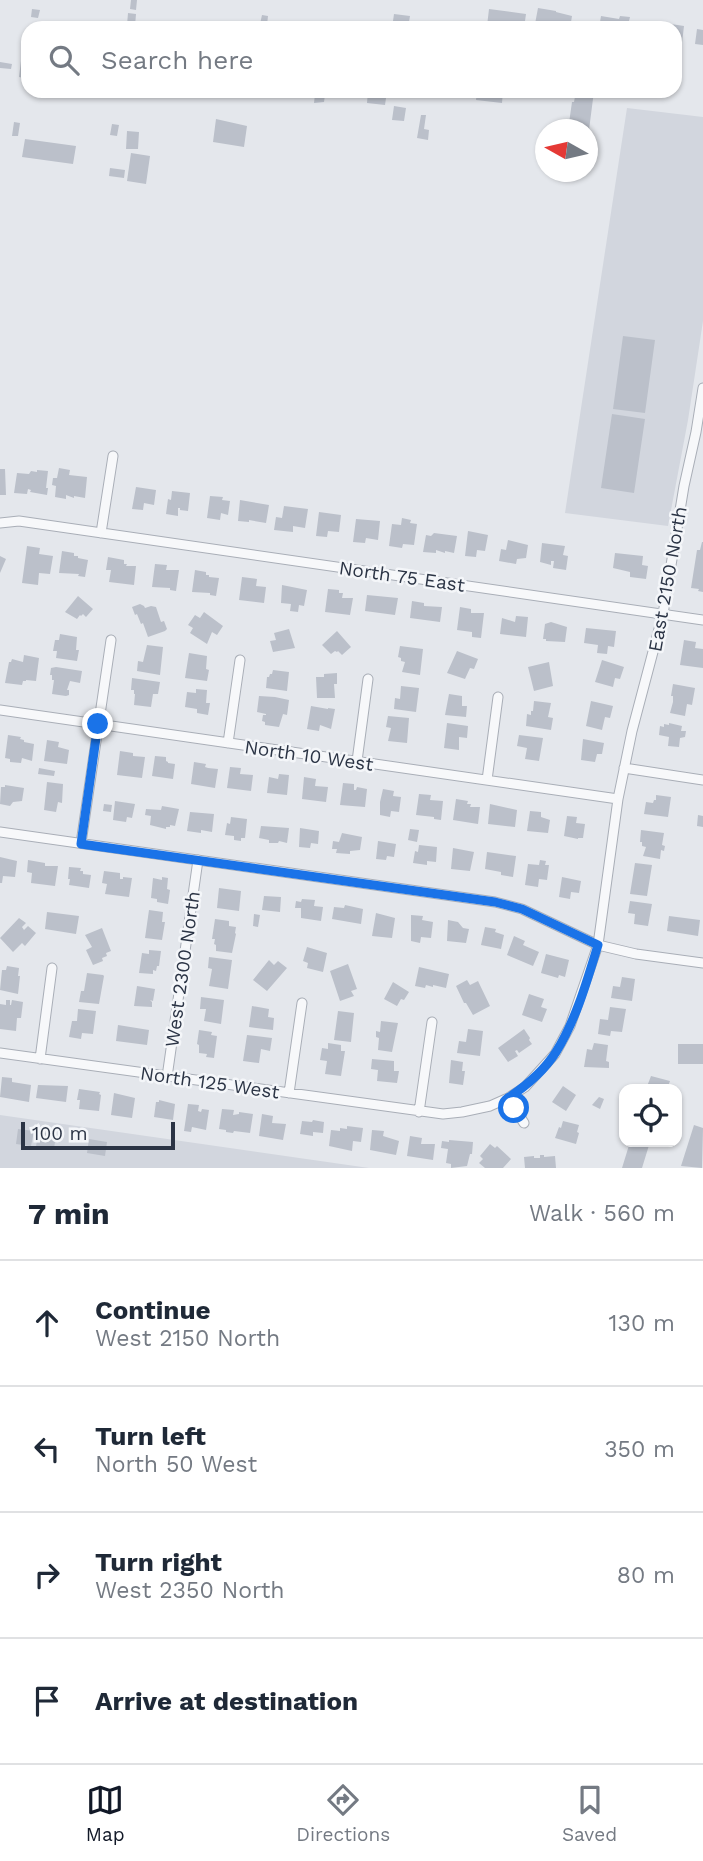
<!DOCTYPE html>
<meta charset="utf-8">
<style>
body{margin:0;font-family:"Work Sans",sans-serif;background:#f2f2f3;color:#1f2937}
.controls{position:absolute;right:21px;bottom:21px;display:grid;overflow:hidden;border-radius:14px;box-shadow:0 2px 5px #0004}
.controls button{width:63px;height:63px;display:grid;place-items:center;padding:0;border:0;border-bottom:2px solid #e0e1e3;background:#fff;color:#1f2937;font:35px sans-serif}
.compass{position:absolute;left:535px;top:119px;width:63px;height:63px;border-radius:50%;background:#fff;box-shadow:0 2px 5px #0004;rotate:278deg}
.scale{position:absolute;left:21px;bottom:18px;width:154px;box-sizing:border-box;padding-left:7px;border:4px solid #2b3445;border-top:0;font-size:19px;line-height:24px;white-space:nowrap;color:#2b3445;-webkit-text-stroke:5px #f4f6f9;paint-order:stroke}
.stop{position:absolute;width:21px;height:21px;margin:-16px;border:5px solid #1a73e8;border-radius:50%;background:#fff}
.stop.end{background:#1a73e8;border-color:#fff;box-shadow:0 2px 7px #0008}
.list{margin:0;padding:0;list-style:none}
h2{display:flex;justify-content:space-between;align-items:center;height:91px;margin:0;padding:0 28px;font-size:30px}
h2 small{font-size:23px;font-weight:400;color:#747a83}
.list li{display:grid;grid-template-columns:46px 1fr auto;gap:21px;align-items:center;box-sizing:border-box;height:126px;padding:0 28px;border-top:2px solid #e0e1e3}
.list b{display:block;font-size:26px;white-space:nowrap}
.list p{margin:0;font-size:23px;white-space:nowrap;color:#747a83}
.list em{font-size:23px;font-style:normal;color:#747a83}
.icon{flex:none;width:38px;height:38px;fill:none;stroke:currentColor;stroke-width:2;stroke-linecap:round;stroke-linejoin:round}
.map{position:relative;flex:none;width:703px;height:1168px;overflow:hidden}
.search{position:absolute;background:#fff;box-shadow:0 2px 5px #0004;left:21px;right:21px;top:21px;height:77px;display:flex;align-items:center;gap:18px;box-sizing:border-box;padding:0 24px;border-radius:21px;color:#747a83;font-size:26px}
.sheet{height:595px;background:#fff}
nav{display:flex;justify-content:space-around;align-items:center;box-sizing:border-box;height:98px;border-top:2px solid #e0e1e3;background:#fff;font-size:19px;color:#747a83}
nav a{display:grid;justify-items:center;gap:4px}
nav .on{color:#111827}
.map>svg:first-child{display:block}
.built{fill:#d2d6de}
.building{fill:#bbc0ca}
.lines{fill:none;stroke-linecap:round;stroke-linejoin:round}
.street-casing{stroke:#a9aeb7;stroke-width:11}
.street{stroke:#f7f8fa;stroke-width:9}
.route{stroke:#1a73e8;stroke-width:9}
.labels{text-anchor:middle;stroke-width:5;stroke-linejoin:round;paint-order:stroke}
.street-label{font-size:19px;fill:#2b3445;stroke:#f4f6f9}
</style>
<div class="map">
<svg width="703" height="1168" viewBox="0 0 703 1168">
<rect width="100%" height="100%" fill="#e4e7ec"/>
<path class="built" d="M627 108 703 117V321L688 420 668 526 565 513Z
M0 1115 369 1168H0Z"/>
<path class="building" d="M131 0H137L136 10 130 9Z
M538 8 556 11V12L572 16 570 28H544V26L535 24Z
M32 9 40 10 38 18 31 17Z
M489 9 526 14 524 28H504L487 26Z
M128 13 136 14 135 26 127 25Z
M394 14 410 16 408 28H392Z
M262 15 268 16 267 25 260 24Z
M601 16 619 19 620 16 630 17 629 21H633L632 28H599Z
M658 22 684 26 682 43 675 42V28H647V23L658 24Z
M697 29 703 30V45L695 44Z
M25 35H28V53L22 52Z
M21 61 28 62V79L19 77Z
M0 62 12 64 11 69 0 68Z
M368 91H387L385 105 367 103Z
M477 91H503L502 103 476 100Z
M576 91H594L589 130H568L572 102H574Z
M315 94 325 95 324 102 314 103Z
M394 106 406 108 404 121 392 120Z
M421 115H426L424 129 429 130 428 140 417 138Z
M216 119 247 126 244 147 213 142Z
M14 122 20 123 18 136H12Z
M112 124 119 125 117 136 110 135Z
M127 131 139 132 138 149H126Z
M25 139 76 146 73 164 22 157Z
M131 153 150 156 146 184 127 181Z
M110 168 125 170 124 178 109 176Z
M623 336 655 340 645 413 613 409Z
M612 414 645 419 634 493 601 488Z
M59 468 70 470 69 475 87 477 85 498 74 496V498L66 495V499L55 497 56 486 52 485 53 478H57Z
M0 469H5L6 495H0Z
M37 470 48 471 46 488H48L47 495 30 492 31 490 28 489 27 494 14 493 17 473 29 474 31 471 37 472Z
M136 487 156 490 154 505 144 503 143 510 132 509Z
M172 491 190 493 188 511 180 510V508H178V516L166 514 168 499 171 500Z
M210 496 223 497 222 500 230 501 228 515 221 513 220 520 207 518Z
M240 500 269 505 266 523 249 520V522L238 521Z
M284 506 308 509 305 528 293 526V532L274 530 276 517 282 518Z
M319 512 341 515 339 532 328 531 327 537 316 536Z
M402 518 411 520 410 523 417 524 414 545 403 544 402 548 389 546 392 524 401 525Z
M356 519 380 521 378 540 366 538 365 543 353 542Z
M468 531 488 535 485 551 477 550 476 557 465 556Z
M434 533 457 536 454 553 445 551V553L436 550V553L423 552 426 535 431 536Z
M508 540 528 545 526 558 517 559 516 564 499 561 501 549 506 550Z
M702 542H703V592L698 591 699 589 691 588 697 550H700Z
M542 543 565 546 563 555 568 556 566 570 553 568 554 561H551V565L540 562Z
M27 546 40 548 39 554 53 556 50 574 39 573 38 585 22 583Z
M62 551 74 553V556H78V558L88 560 85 577 78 576 79 574 59 573Z
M615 553 643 556 642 565 648 566 646 579 630 577V572L613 568Z
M0 556 6 559 0 573Z
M108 557 124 560V564H127L126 566H136L134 585 109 582 111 570H106Z
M155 564 167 565 166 570H179L176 591 170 590V588L152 587Z
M195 570 206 572V575H209V577L219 578 216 596 210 595V593L192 592Z
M242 577 257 579 256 586 266 587 264 603 239 600Z
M282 585 307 590 304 606 299 605 298 612 290 611 291 604 281 603Z
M328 589 339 590V593H343L342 598H353L350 615 325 612Z
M367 595 398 598 395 615 365 611Z
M78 596 93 609 86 617 83 614 81 616 80 615 77 619 65 612Z
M412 601 424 603V606L442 607 440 622 410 618Z
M140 604 144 606 145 608 151 606 156 607 161 622 164 621 167 629 165 631 148 637 143 623 141 624 137 614 135 615 132 607Z
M460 607 471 609V613H484L481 638 472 637V632L457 630Z
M204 612 223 626 217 635 212 632 207 644 190 633 193 628 188 625 195 615 200 618Z
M516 616 528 617 526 637 500 634 502 618 515 622Z
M551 622 567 627 565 642 546 641V639H543L545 624Z
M586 628 616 631 614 647 608 646 607 654 597 653 598 645 584 643Z
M289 629 295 648 273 652 270 641 276 640 274 633Z
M337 631 351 647 342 655 338 651 337 652 335 651 331 654 322 645Z
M60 634 77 637 76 650H79L77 661 56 658 57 651H53L55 640H59Z
M684 640 696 642 695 648 703 649V668L680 665Z
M147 645 163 647 160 675 137 671 138 661 143 662Z
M400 646 423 649 420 675 402 672 405 662 401 661V658L398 657Z
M457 651 478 659 474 669 470 668 465 679 447 673Z
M189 653 207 656 206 669 209 670 207 681 185 678Z
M24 655 39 658 36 681 26 680V681H23L22 685 5 683 9 662H11L12 659 23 662Z
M602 660 624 667 620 679 615 678 613 687 595 682Z
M549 662 553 686 534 691 528 667Z
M56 667 82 671 80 683 70 681 67 690H69V695L66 696 52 694 54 680H52V675H50L51 668Z
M273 670 289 672 287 691 266 688 267 677H269L270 674H272Z
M337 673V684H334L335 698H317L316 677H324V674Z
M132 678 160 682 158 694H153L151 707 134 705 135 694H134V690H131Z
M673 684 695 688 692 705 687 704 685 716 670 713 673 702V696H671Z
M401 686 419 688 416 712 394 709 395 698 400 699Z
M196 689 207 690 206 703H210L208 715 197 713V709L185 707 187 692 196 693Z
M449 694 462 696V706H467L466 717 445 715Z
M259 696 275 697 289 700 287 715 283 714 279 727 265 725V722L262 721 263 715H266V714L257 712Z
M534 701 551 703 548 717 553 718 551 730 526 726 527 714 531 715V711H533Z
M591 701 613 706 610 718 605 717 602 730 586 726Z
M311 706 328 709V708L335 709 331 729 320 725 319 731 307 729Z
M388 716 409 718 407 743 388 741 391 728 386 727Z
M447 723 468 726 467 738 459 737V750L444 748Z
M669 723 682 726 681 731H686L685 737 680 738 679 747 668 746 669 737 659 735 660 726 664 727V724L669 725Z
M8 735 21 737 20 739 24 740V742L34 744 32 761 22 758 21 763 10 762V759L5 758Z
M519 735 543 738 539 761 525 759 527 748 517 746Z
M583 739 604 743 602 754H597L595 762 581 760Z
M47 740 59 742 58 747 69 750 67 764 44 761Z
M120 751 133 753V756L145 757 142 778 117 775Z
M155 756 166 757V761L168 762V763L175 764 173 779 152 776Z
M194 762 206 764 205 767 208 768 218 769 215 788 191 784Z
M230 767 241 768 240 774 253 775 251 791 227 788Z
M39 768 55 771 54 776 38 774Z
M279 774 289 775 287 795 267 793 269 777 278 779Z
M304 777 316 779 315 786 328 787 326 802 302 799Z
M47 782 63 784 62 803 58 802 56 812 44 810Z
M343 783 354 784V790H356L357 787 367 789 365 807 340 805Z
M5 785 24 788 22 801 13 802 10 806 0 804 1 787H5Z
M383 789 394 791 393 796 401 797 399 812 391 811 390 817 380 815V802Z
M419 794 431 795 430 800 443 801 441 820 434 819V817L416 815Z
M656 795 671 797 668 817 644 814 646 802 653 803 654 800H656Z
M456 799 468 801 467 804H471L470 807H480L478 824 453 820Z
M115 801 135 804 132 818 127 817 126 822 113 820Z
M104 804 112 805 111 812 103 811Z
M490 804 517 810 515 827 488 824Z
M162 806 179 809 175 826 170 825V827H166V829L150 825 151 816 145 815 146 809 161 810Z
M530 811 541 812V817L550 820 548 833 527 831Z
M190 812 214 814 212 832 201 830V833L187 831Z
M698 815 703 816V827L697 826Z
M567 816 577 817 576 823 585 824 583 838H578V839L564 836Z
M231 817 247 819 245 838H241V841L234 840V836L225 835 227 823 230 824Z
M261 826 289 828 287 843 279 841 278 843H269V840L259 838Z
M300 828 319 831 318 844 311 843 310 848 299 847Z
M410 829 419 830 417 842 408 840Z
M641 830 664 833 662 845 665 846 664 851 661 850 660 859 643 856 646 847 642 846V842H640Z
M342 833 362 837 360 850 350 851V854L336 853 337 849H332L333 841 339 842Z
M378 841 396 844 394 857 387 856 386 860 376 859Z
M419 845 437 847 436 862 427 861V865L413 863 415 851 418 852Z
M453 848 474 852 470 871 451 869Z
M487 852 516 856 513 877 501 875V872L485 869Z
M0 857 17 861 15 877 3 876 2 883H0Z
M28 860 45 863V866H58L55 886 31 883 32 873 27 872Z
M540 860 546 861 545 865H549L547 880 539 879 538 887 525 885 528 864 539 865Z
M635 863 652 865 647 896 630 894Z
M69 867 81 868 80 871H83V874L91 875 89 888 69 885 70 879H68Z
M104 871 120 873V879H123V877L132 878 129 897 105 894 107 884 102 883Z
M162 877 168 878 167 889 170 890 168 904 157 902V899L151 898 153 878 162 880Z
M562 877 581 881 579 893 571 892 570 899 559 897Z
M219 888 241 891 239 911 217 908Z
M264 896 281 897 280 912 262 910Z
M302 899 315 900 314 906 323 907 321 921 301 918V908H295L296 901 301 902Z
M630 901 652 904 648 926 634 924 635 914 628 913Z
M345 905 363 909 361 924 332 919 334 907 344 908Z
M149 910 163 912 162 922H165L162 940 145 938Z
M47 912 79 916 76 934 45 929Z
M376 913 395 918 392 938 372 936Z
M254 914 260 915 258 927 253 926Z
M411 915 423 916 422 920 433 922 431 938 421 937 420 943 411 941Z
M669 916 700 920 698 936 667 931Z
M19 918 26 923 22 927 24 930 28 926 36 933 25 946 22 943 13 952 0 938Z
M215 919 229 921V926L236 927 235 933 236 934 232 953 216 951V945L214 944 215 939H212Z
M448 920 458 922 463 928 469 929 466 943 447 941Z
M485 927 496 929 495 932 504 935 501 949 481 945Z
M102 928 111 951 106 953 107 956 102 958 103 961 93 965 86 950 92 947 85 935Z
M514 936 525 941 523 945 539 952 533 966 507 955Z
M307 947 327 953 323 972 307 968 308 963 303 961Z
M149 950 161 951 159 966H157L156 971 153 970V974L139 973 142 953 149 954Z
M546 954 569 960 565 977 559 975 558 978 541 973Z
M209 957 232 960 228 989 209 986 212 969 208 968Z
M269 960 274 965 278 961 287 968 267 991 253 980Z
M348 964 357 989 351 991 354 996 340 1001 330 971Z
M7 966 19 968 18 976H20L18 994 0 990 2 970H6Z
M419 967 449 974 446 988 433 985V987L426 985 425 988 415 986Z
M87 973 103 975 104 976 99 1004 79 1002 81 991H84Z
M622 977 635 979 632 1001 611 998 613 986 620 987Z
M467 980 470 985 478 981 490 1006 473 1015 466 1003H464L456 986Z
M393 982 409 992 404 1000 401 999 397 1006 384 999Z
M137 986 155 989 153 1001 150 1000 152 1002V1007L134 1006Z
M529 994 544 999 541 1007 547 1009 542 1022 522 1015Z
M201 997 224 1000 221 1024 204 1021 206 1009H200Z
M6 1000H10V1005H11L12 1000 23 1002 21 1018H17L16 1031 0 1029V1004L6 1005Z
M252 1006 269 1009 268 1017 274 1018 273 1030 249 1027Z
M610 1007 626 1009 622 1032 611 1031 610 1036 598 1034 600 1019 608 1020Z
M78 1009 96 1011 93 1034 82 1033 81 1039 69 1037 72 1021H77Z
M338 1011 354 1013 351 1042 334 1040Z
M381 1021 398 1023 392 1052 378 1050 379 1038 376 1037V1031L380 1032Z
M118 1025 149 1030 147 1045 116 1041Z
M468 1029 483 1031 480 1056 457 1053 459 1041 466 1042Z
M524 1029 530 1038 529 1040 532 1044 519 1053 517 1050 515 1051 518 1056 508 1062 498 1048Z
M199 1030 212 1032 211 1035 217 1036 214 1058 206 1057 207 1054 199 1053V1045L197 1044Z
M247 1035 272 1038 270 1051 261 1049 259 1063 243 1061Z
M328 1043 341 1045V1051H345L341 1076 325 1074 327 1061 320 1060 322 1048 328 1049Z
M594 1043 608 1045 606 1061 609 1062V1068L584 1067 587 1049 592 1050Z
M678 1044H703V1064H678Z
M372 1059 394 1061V1071H399L397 1083 377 1081 378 1070 371 1069Z
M451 1060 463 1062 462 1071H465L463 1085 449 1083Z
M651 1076 670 1081 667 1089H646Z
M2 1077 12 1078V1082L31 1085 29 1102 0 1097Z
M38 1085 68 1086 66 1102 36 1098Z
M563 1086 576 1095 566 1111 552 1102Z
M79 1089 100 1092 99 1094 101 1095 99 1111 79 1109 80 1100H77Z
M114 1093 135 1098 132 1118 111 1115Z
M599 1097 604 1099 600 1109 592 1105Z
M159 1100 175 1104 173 1120 154 1117 156 1102H159Z
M188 1104 199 1105 198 1111 201 1112 202 1109 209 1110 206 1130 192 1127 191 1132 184 1131Z
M222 1109 234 1110 233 1115 239 1114V1112L253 1114 250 1133 234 1131 233 1133 226 1132V1130L219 1129Z
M262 1114 273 1116 272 1123 286 1124 283 1140 259 1136Z
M313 1120 324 1122 323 1133 313 1132V1136L300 1134 302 1121 312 1122Z
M563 1121 579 1125 577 1132 579 1133 576 1144 555 1138 559 1127 561 1128Z
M694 1125 703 1128 702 1168 681 1166Z
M347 1126 363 1128 361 1142 353 1141 352 1151 329 1146 331 1130 340 1131V1128L347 1129Z
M18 1129 34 1131 31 1146 16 1144Z
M372 1130 384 1131 383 1136 399 1141 396 1155 370 1150Z
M38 1132 56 1134 54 1149 36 1147Z
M410 1136 422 1138 421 1144H435L433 1160 407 1156Z
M89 1139 107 1142 105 1156 87 1153Z
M449 1140 473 1142 472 1154H470L467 1166 451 1168V1164L446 1163 448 1149 441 1148 442 1141 449 1142Z
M630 1142H650L642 1168H622Z
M490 1144 495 1148 497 1146 511 1159 503 1168H485L479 1163 483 1159 480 1156Z
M540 1155H544V1157L555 1156 556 1168H525L524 1157 534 1156V1158H540Z"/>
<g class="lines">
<g class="street-casing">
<path id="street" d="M0 523 19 521 703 620
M101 533 113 456
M0 710 618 799
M228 743 240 660
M357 761 368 679
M624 768 703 780
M487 780 498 697
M0 832 495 902 522 909 598 945 636 954 703 963
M81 843 111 640
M0 1053 443 1114 462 1112 490 1106 508 1098 525 1087 555 1054 570 1026 598 945 618 799 632 731 663 614 684 486 696 432 703 388
M40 1059 52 968
M167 1077 198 860
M289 1093 302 1003
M508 1098 524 1123
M419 1112 432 1022"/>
</g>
<use href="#street" class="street"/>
</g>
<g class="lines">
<path class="route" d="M98 724 81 844 495 902 522 909 598 945C587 981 576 1020 556 1052 544 1071 526 1086 508 1098L514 1108"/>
</g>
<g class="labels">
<g class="street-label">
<text transform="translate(402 576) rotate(8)" y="7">North 75 East</text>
<text transform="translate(667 579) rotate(-80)" y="7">East 2150 North</text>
<text transform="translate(309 755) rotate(8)" y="7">North 10 West</text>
<text transform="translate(182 969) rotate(-82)" y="7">West 2300 North</text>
<text transform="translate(210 1082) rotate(8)" y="7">North 125 West</text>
</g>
</g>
</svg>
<div class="controls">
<button><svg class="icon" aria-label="locate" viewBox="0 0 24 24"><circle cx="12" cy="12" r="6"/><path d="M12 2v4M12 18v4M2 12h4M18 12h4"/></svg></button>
</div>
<svg class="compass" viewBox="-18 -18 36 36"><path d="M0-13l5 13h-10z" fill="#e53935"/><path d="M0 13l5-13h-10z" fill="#747a83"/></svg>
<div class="scale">100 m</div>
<div class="stop" style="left:514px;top:1108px"></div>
<div class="stop end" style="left:98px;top:724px"></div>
<div class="search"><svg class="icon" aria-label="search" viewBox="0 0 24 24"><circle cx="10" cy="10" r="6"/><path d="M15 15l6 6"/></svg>Search here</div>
</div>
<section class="sheet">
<h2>7 min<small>Walk · 560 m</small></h2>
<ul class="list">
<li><svg class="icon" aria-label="ahead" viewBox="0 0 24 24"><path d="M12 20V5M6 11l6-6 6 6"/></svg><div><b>Continue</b><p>West 2150 North</p></div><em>130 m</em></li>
<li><svg class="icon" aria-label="left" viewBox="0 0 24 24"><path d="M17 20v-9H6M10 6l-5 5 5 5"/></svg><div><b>Turn left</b><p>North 50 West</p></div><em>350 m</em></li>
<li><svg class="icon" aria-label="right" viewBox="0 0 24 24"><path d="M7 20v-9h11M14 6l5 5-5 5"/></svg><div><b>Turn right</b><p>West 2350 North</p></div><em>80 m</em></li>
<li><svg class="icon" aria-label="arrive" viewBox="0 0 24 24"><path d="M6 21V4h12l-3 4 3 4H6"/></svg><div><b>Arrive at destination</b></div></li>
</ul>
</section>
<nav>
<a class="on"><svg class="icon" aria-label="map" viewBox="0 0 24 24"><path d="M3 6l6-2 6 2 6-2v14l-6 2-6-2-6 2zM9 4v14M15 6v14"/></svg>Map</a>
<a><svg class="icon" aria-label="directions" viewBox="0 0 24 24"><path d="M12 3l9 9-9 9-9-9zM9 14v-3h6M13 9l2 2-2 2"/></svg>Directions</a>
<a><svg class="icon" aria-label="saved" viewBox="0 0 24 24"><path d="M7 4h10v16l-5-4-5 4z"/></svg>Saved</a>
</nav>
